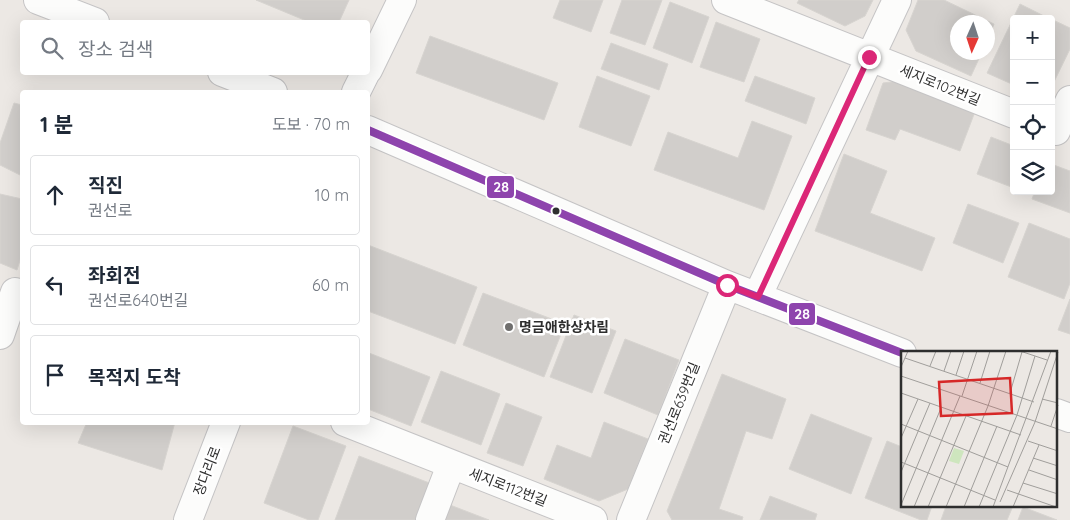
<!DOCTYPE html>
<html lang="ko">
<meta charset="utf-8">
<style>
body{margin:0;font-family:Quicksand,"Noto Sans KR",sans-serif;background:#f2f2f3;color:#1f2937}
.controls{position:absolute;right:15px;top:15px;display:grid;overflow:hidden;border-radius:5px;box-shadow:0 5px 20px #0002}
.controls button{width:45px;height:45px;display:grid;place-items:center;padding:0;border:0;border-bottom:1px solid #e0e1e3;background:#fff;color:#1f2937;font:25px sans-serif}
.compass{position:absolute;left:950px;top:15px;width:45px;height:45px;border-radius:50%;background:#fff;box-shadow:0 5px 20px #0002;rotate:183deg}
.stop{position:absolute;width:15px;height:15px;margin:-11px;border:4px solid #db2777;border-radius:50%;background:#fff}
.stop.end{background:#db2777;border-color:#fff;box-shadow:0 1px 5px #0008}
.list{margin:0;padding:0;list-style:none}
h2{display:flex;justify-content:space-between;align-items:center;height:65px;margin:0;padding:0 20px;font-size:21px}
h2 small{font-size:16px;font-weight:400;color:#747a83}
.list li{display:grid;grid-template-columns:32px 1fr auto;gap:15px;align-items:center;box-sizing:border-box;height:80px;margin:0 10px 10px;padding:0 10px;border:1px solid #e0e1e3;border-radius:5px}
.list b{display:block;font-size:19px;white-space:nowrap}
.list p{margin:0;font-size:16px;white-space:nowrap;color:#747a83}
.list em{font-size:16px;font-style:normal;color:#747a83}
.icon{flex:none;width:28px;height:28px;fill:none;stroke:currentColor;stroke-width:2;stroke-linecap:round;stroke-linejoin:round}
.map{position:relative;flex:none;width:1070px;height:520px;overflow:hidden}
.search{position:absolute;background:#fff;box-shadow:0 5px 20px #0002;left:20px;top:20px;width:350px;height:55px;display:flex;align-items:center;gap:12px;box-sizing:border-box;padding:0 18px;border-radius:5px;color:#747a83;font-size:19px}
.panel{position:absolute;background:#fff;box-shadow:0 5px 20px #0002;left:20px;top:90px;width:350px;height:335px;border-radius:5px}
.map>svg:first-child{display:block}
.building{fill:#d1cecb;stroke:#d7d4d0}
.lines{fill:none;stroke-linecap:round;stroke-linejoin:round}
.minor-casing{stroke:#c5c4c5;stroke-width:30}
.minor{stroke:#fcfcfb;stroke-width:28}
.bus-1-casing{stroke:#fff;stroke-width:11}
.bus-1{stroke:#8e44ad;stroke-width:8}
.route{stroke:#db2777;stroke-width:6}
.bus-dot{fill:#2e2e2e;stroke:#fff;stroke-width:2}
.poi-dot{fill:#706f6e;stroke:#fff;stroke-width:2}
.labels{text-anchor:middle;stroke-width:5;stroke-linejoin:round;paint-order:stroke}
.street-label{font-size:14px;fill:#2e2e2e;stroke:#fff}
.poi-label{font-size:14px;font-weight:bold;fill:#2e2e2e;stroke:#fff;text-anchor:start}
.inset-road{fill:none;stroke:#a09e9b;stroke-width:1}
.view{fill:#d62828;fill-opacity:0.15;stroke:#d62828;stroke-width:2.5}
.inset-edge{fill:none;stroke:#2e2e2e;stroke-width:2.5}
.line-badge{stroke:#fff;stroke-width:2}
.badge-label{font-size:14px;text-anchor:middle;font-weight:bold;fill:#fff}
</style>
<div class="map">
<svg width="1070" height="520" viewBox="0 0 1070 520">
<rect width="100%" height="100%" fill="#ece8e4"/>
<path class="building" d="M256 0H349L339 22H309Z
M560 0H603L591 32 553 18Z
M622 0H662L645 45 610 33Z
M799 0H873L865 16 845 26 797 3Z
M918 0H944L994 24 988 39V22H958V52H982L971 76 916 51 906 30Z
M670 2 709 17 692 63 653 48Z
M1020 4 1050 19H1014V85L987 73Z
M1051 19 1070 28V49L1051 88Z
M716 22 760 39 744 82 700 67Z
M430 36 558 83 544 120 416 73Z
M611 43 668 64 659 90 601 69Z
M597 76 650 96 631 146 579 127Z
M755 76 815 98 806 124 745 101Z
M899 81 976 109 960 151 900 129 895 140 866 130 883 83Z
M14 103 22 105V176L0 165V143Z
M752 121 792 136 764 210 654 170 668 132 738 158Z
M991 137 1014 146V188L977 174Z
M844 154 887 171 870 213 935 238 922 271 815 231Z
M1051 164 1070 171V213L1032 199 1035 191H1051Z
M0 194 22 199V254L17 270 0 263Z
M968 204 1019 223 1003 263 953 243Z
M1029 223 1070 239V283L1064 299 1008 277Z
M368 245 477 287 455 344 368 311Z
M483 293 565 324 544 377 463 345Z
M1070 299V334L1058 330Z
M574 315 616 331 592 393 550 377Z
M625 339 679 360 658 415 604 393Z
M369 353 430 377 411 426 368 409Z
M441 371 500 394 481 445 421 422Z
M722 374 786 399 772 439 746 431 719 509 743 517 742 520H672L667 511Z
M506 403 542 417 523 466 487 453Z
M811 414 872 438 851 494 789 469Z
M87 422H175L162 470 78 443Z
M604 422 648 439 628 489 599 501 544 479 557 445 591 458Z
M293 426 346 446 318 520H309L264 503Z
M887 441 902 447V506H932L927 520H921L865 498Z
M359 456 432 484 419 520H335Z
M770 496 817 514 815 520H760Z
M450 505 489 520H445Z
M946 506H1013L1007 520H941Z
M1023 507 1057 520H1018Z"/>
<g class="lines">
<g class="minor-casing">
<path id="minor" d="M38 0 95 22
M726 0 1014 114
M368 70 402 0
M222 72 273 92
M356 92 366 72
M368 130 727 285 902 353
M1056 131 1070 100
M757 297 897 0
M0 335 15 292
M1056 413 1070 418
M345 422 593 520
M188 520 226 422
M430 520 451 465
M631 520 727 285"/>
</g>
<use href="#minor" class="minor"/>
<g class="bus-1-casing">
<path id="bus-1" d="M368 130 727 285 902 353"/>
</g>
<use href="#bus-1" class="bus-1"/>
</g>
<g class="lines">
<path class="route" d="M727 285 758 297 869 57"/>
</g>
<circle class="bus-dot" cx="556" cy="211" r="4.5"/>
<circle class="poi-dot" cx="509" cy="327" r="5"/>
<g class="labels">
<g class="street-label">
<text transform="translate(940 85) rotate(22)" y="5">세지로102번길</text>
<text transform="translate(679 403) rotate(-68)" y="5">권선로639번길</text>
<text transform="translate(207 471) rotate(-69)" y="5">장다리로</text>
<text transform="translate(508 487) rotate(21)" y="5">세지로112번길</text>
</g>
<g class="poi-label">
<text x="519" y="332">명금애한상차림</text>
</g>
</g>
<g transform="translate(901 351)">
<rect width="156" height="156" fill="#ece8e4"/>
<path d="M53 97 63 100 58 113 48 110Z" fill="#cee6be"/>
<path class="inset-road" d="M119 0 146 9M4 7 133 51M29 15 35 0M0 16 7 0M43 20 50 0M55 24 63 0M0 25 157 78M79 32 89 0M0 42 120 84M109 42 121 1M61 45 76 0M141 48 157 52M0 73 107 116M150 75 157 54M0 87 17 48M127 90 157 100M132 107 157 115M0 111 94 149M128 119 157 129M0 121 29 52M122 132 157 143M106 139 155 156M99 151 134 71 157 1M0 154 40 57M13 156 59 45M27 156 65 65M45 156 87 55 105 0M63 156 96 75M78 156 116 64 134 5M92 156 150 0M112 156 138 94"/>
<path class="view" d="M109 27 111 62 40 65 38 31Z"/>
<rect width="156" height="156" class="inset-edge"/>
</g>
<g class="line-badge">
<rect x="486" y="175" width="29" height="24" rx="5" fill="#8e44ad"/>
<rect x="788" y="302" width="28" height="24" rx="5" fill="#8e44ad"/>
</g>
<g class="badge-label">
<text x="501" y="192">28</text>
<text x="802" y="319">28</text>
</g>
</svg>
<div class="controls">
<button>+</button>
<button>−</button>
<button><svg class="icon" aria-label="locate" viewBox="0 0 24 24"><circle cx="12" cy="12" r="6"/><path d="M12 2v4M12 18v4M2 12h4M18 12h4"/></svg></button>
<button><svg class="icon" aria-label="layers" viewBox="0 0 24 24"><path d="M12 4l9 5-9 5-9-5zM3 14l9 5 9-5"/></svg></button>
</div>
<svg class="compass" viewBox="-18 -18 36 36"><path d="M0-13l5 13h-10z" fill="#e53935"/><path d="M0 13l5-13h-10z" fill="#747a83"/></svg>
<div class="stop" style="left:727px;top:285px"></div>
<div class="stop end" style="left:869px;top:57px"></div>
<div class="search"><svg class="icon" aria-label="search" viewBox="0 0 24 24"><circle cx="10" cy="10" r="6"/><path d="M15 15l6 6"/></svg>장소 검색</div>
<section class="panel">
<h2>1 분<small>도보 · 70 m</small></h2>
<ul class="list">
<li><svg class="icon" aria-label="ahead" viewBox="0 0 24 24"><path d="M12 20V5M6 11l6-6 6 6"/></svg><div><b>직진</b><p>권선로</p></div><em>10 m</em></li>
<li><svg class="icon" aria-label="left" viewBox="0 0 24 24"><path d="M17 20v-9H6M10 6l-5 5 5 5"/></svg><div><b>좌회전</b><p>권선로640번길</p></div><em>60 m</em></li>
<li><svg class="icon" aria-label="arrive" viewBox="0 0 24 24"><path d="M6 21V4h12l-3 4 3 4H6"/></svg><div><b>목적지 도착</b></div></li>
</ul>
</section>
</div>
